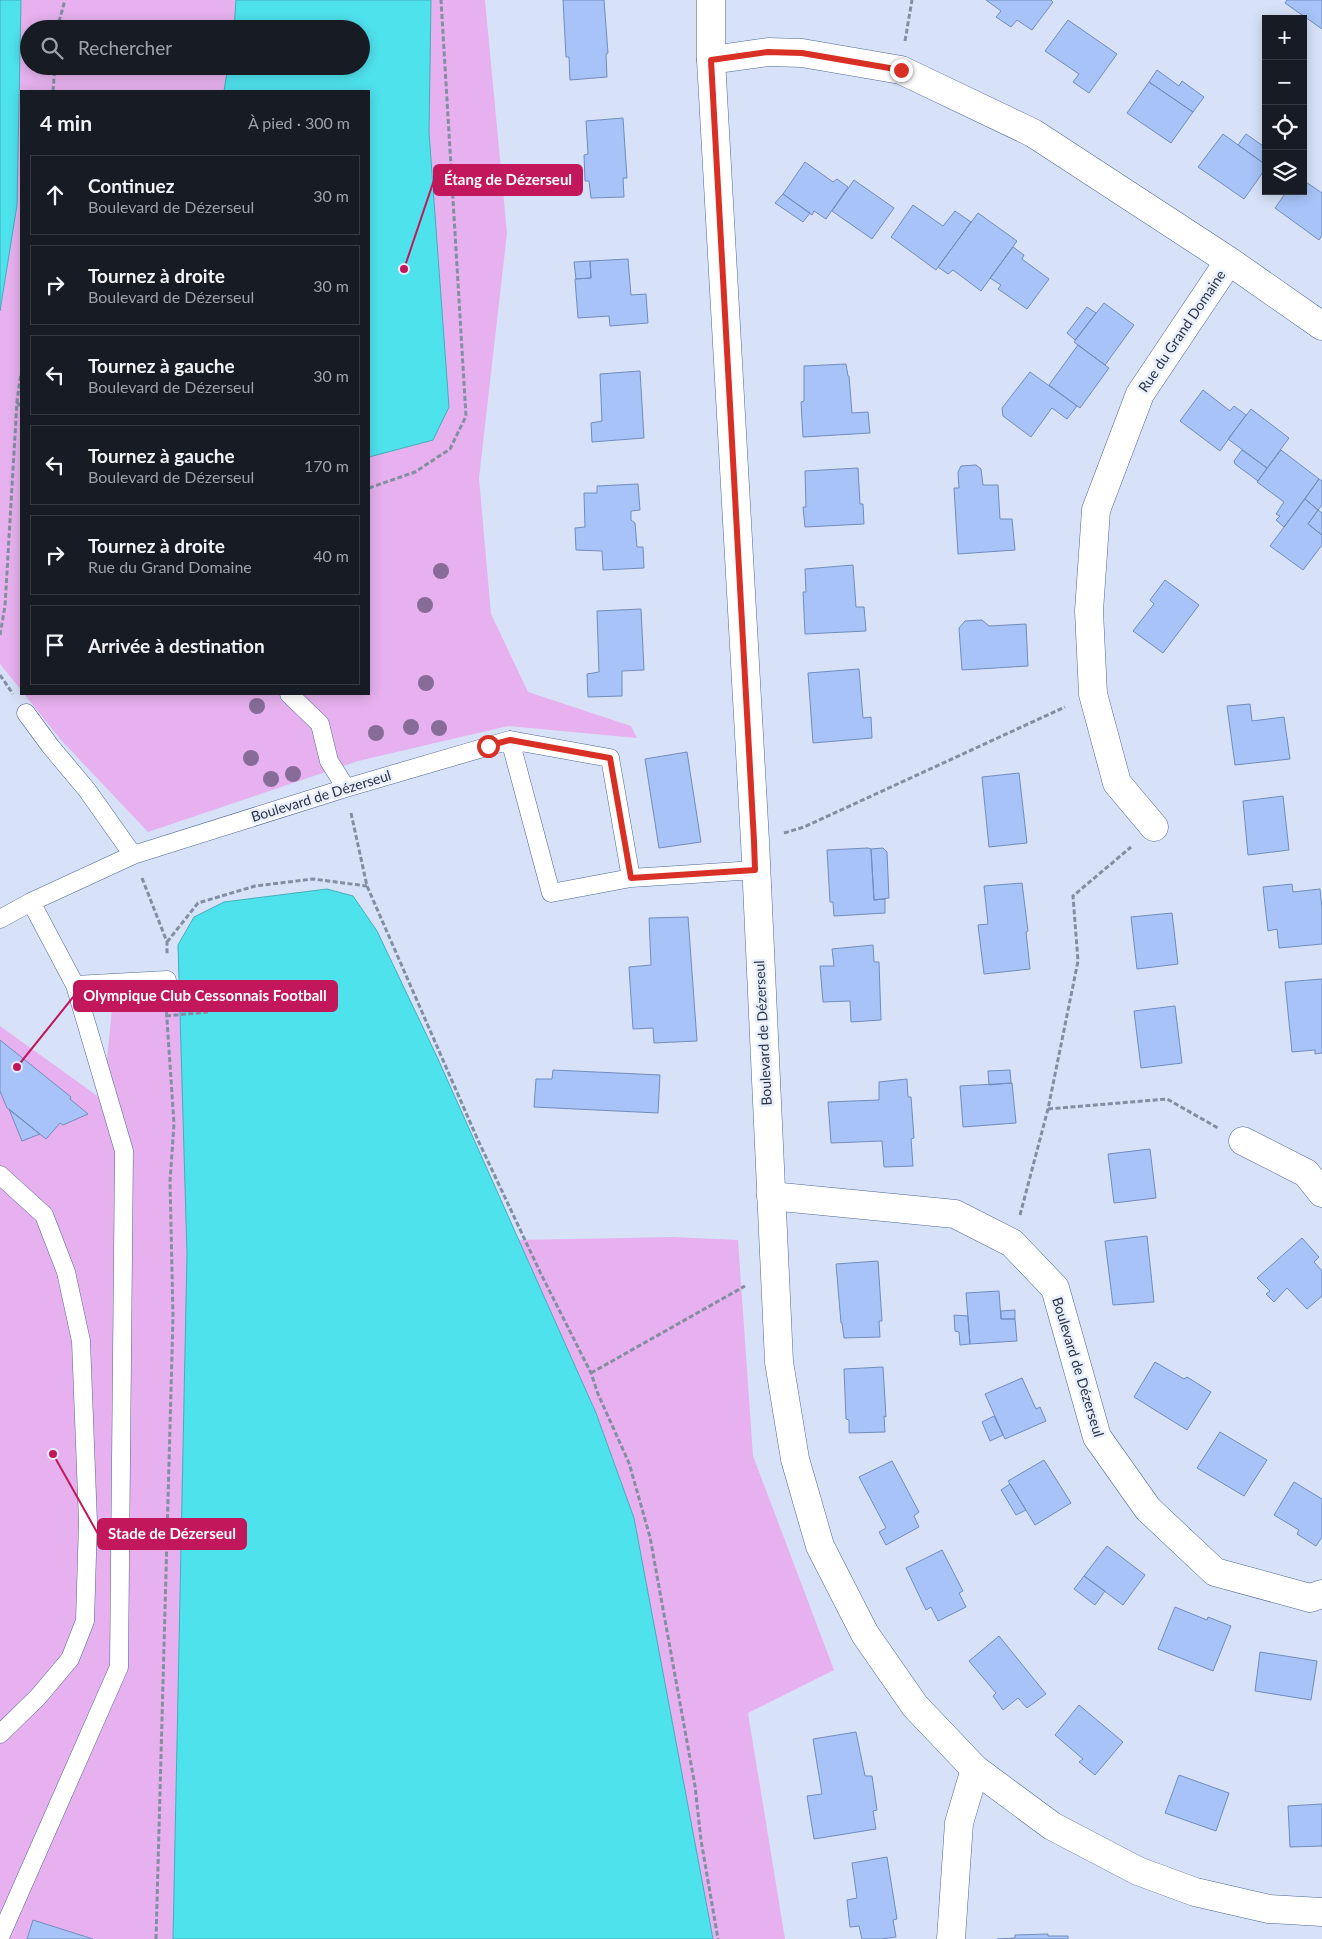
<!DOCTYPE html>
<html lang="fr">
<meta charset="utf-8">
<style>
body{margin:0;font-family:Lato,sans-serif;background:#20242c;color:#f1f3f6}
.controls{position:absolute;right:15px;top:15px;display:grid;overflow:hidden;border-radius:0px;box-shadow:0 2px 12px #0003}
.controls button{width:45px;height:45px;display:grid;place-items:center;padding:0;border:0;border-bottom:1px solid #363941;background:#171b24;color:#f1f3f6;font:25px sans-serif}
.stop{position:absolute;width:15px;height:15px;margin:-11px;border:4px solid #d93025;border-radius:50%;background:#fff}
.stop.end{background:#d93025;border-color:#fff;box-shadow:0 1px 5px #0008}
.list{margin:0;padding:0;list-style:none}
h2{display:flex;justify-content:space-between;align-items:center;height:65px;margin:0;padding:0 20px;font-size:21px}
h2 small{font-size:16px;font-weight:400;color:#9ea1a6}
.list li{display:grid;grid-template-columns:32px 1fr auto;gap:15px;align-items:center;box-sizing:border-box;height:80px;margin:0 10px 10px;padding:0 10px;border:1px solid #363941;border-radius:0px}
.list b{display:block;font-size:19px;white-space:nowrap}
.list p{margin:0;font-size:16px;white-space:nowrap;color:#9ea1a6}
.list em{font-size:16px;font-style:normal;color:#9ea1a6}
.icon{flex:none;width:28px;height:28px;fill:none;stroke:currentColor;stroke-width:2;stroke-linecap:round;stroke-linejoin:round}
.map{position:relative;flex:none;width:1322px;height:1939px;overflow:hidden}
.search{position:absolute;background:#171b24;box-shadow:0 2px 12px #0003;left:20px;top:20px;width:350px;height:55px;display:flex;align-items:center;gap:12px;box-sizing:border-box;padding:0 18px;border-radius:28px;color:#9ea1a6;font-size:19px}
.panel{position:absolute;background:#171b24;box-shadow:0 2px 12px #0003;left:20px;top:90px;width:350px;height:605px;border-radius:0px}
.map>svg:first-child{display:block}
.green{fill:#e6b1ee;fill-rule:evenodd}
.water{fill:#4ee2ed;stroke:#43aebb}
.building{fill:#a7c3f7;stroke:#728cbd}
.lines{fill:none;stroke-linecap:round;stroke-linejoin:round}
.service-casing{stroke:#4e6795;stroke-width:19}
.minor-casing{stroke:#4e6795;stroke-width:29}
.tertiary-casing{stroke:#4e6795;stroke-width:29}
.path{stroke:#838ea3;stroke-width:3;stroke-dasharray:5 2.5;stroke-linecap:butt}
.service{stroke:#fff;stroke-width:18}
.minor{stroke:#fff;stroke-width:28}
.tertiary{stroke:#fff;stroke-width:28}
.tree{fill:#876c9a}
.route{stroke:#d93025;stroke-width:6}
.labels{text-anchor:middle;stroke-width:5;stroke-linejoin:round;paint-order:stroke}
.street-label{font-size:14px;fill:#283347;stroke:#e9effa}
.leader{fill:none;stroke:#c2185b;stroke-width:2}
.callout-dot{fill:#c2185b;stroke:#e9effa;stroke-width:2}
.callout{fill:#c2185b;stroke:#c2185b;stroke-width:2}
.callout-label{font-size:15px;text-anchor:middle;font-weight:bold;fill:#fff}
</style>
<div class="map">
<svg width="1322" height="1939" viewBox="0 0 1322 1939">
<rect width="100%" height="100%" fill="#d7e2f8"/>
<path class="green" d="M21 0H485L507 233 479 478 491 614 528 692 631 726 637 738 508 726 358 761 148 832 61 740 24 694H369V91H21V690L0 664V311L17 205ZM29 29H361V66H29Z
M181 994 187 1254 173 1939H0V1026L103 1100 113 999Z
M673 1237 738 1240 753 1456 834 1670 748 1713 785 1939H713L634 1518 596 1413 519 1240Z"/>
<path class="water" d="M0 0H21L17 205 0 311Z
M236 0H431L429 132 449 407 433 440 369 457V91H224L228 66H361V29H234Z
M327 889 353 896 377 931 438 1059 596 1413 634 1518 713 1939H173L187 1254 178 945 194 917 224 902Z"/>
<path class="building" d="M563 0H604L608 53 606 54 607 77 570 80 569 57H566Z
M986 0H1051L1053 2 1032 30 1017 20 1011 27 996 17 1001 11Z
M1287 0H1322V29L1285 3Z
M1068 20 1117 54 1089 93 1073 82 1079 74 1045 51Z
M1157 70 1179 86 1182 81 1204 97 1193 112 1149 82Z
M1149 82 1193 112 1171 143 1127 113Z
M623 118 627 178H623L624 197 591 198 589 181H585L584 155 588 154 586 121Z
M1223 134 1266 165V168L1244 199 1198 167Z
M1246 134 1266 148V165L1238 145Z
M805 162 833 182 837 179 848 187 826 219 814 211 812 215 783 194Z
M854 180 894 208 872 239 832 211Z
M1303 180 1322 193V235L1319 240 1275 208 1287 191H1303Z
M783 194 810 213 803 222 775 203Z
M913 205 943 226 955 211 971 222 936 270 891 237Z
M978 213 1017 241 981 291 953 270 948 274 938 267Z
M1013 247 1024 255 1022 259 1049 279 1027 309 998 289 1001 285 990 278Z
M628 259 631 295 646 294 648 323 610 326 609 316 578 318 575 279 591 278 590 261Z
M590 261 591 278 576 279 574 262Z
M1104 303 1134 325 1105 365 1074 342Z
M1087 307 1096 313 1075 340 1067 333Z
M1078 345 1109 368 1080 408 1049 385Z
M846 364 848 376H849L852 413 868 412 870 433 803 437 801 402 804 401V366Z
M640 371 644 438 592 442 591 423 602 421 600 374Z
M1030 372 1077 406 1067 419 1052 408 1031 437 1003 416 1002 408Z
M1203 390 1230 411 1234 406 1246 415 1220 451 1180 421Z
M1251 409 1289 438 1267 468 1228 439Z
M1242 450 1267 468 1258 481 1235 464 1234 461Z
M1281 450 1319 479 1284 527 1276 520 1280 516 1276 514 1284 502 1257 482Z
M976 465 981 469 983 485H998L1000 519H1012L1015 550 958 554 954 488H959L958 472 961 466Z
M858 468 860 504H863L864 524 805 527 803 507H806L805 471Z
M1319 479 1322 481V505L1318 510 1305 499Z
M638 484 640 510 631 511V520L635 523 637 547H643L644 568 603 570 602 551 576 550 575 528 585 527 584 493H597V486Z
M1305 499 1318 510 1308 524 1322 535V545L1303 570 1270 546Z
M1318 510 1322 513V535L1308 524Z
M853 565 856 607H864L866 631 805 634 803 592H806L805 569Z
M1165 580 1199 605 1163 653 1133 631 1154 604 1150 600Z
M641 609 644 670 622 671V696L588 697 587 674 599 672 597 611Z
M982 620 989 626 1026 624 1028 666 962 670 959 628 965 621Z
M859 669 863 718 871 717 872 738 813 743 808 673Z
M1250 704 1252 721 1284 717 1290 759 1235 765 1227 706Z
M687 752 701 842 659 848 645 759Z
M1019 773 1027 843 989 847 982 777Z
M1283 796 1289 850 1248 855 1243 801Z
M868 848 871 849 874 900 885 899V913L834 916 833 902H830L827 850Z
M883 848 887 852 889 898 874 900 871 849Z
M1022 883 1028 931 1026 932 1030 969 984 974 978 925 988 924 984 886Z
M1292 884 1293 892 1320 889 1322 909V944L1279 948 1277 929 1268 931 1263 887Z
M1172 913 1178 964 1137 969 1131 917Z
M688 917 697 1041 654 1043 653 1028 633 1029 629 967 651 965 649 918Z
M873 945 874 962H879L881 1020 851 1022 850 1001 823 1002 820 966H834L832 949Z
M1322 979V1053L1315 1054V1050L1292 1052 1285 982Z
M1175 1006 1182 1063 1141 1068 1134 1011Z
M0 1040 71 1097 70 1099 88 1114 63 1125 60 1123 46 1139 7 1108 0 1091Z
M553 1070 660 1075 658 1113 534 1107 536 1079H552Z
M1010 1070 1011 1083 989 1085 988 1071Z
M907 1079 908 1097H911L914 1138 911 1139 913 1166 884 1167 882 1141 831 1143 828 1102 879 1100V1082Z
M1012 1083 1016 1123 963 1127 960 1086Z
M9 1109 40 1134 22 1141Z
M1150 1149 1156 1198 1114 1203 1108 1154Z
M1147 1236 1154 1302 1113 1305 1105 1241Z
M1302 1238 1319 1257 1314 1262 1322 1271V1296L1307 1309 1287 1288 1274 1302 1266 1294 1270 1291 1257 1278Z
M878 1261 882 1321H879L880 1337 844 1338 842 1323H841L836 1264Z
M999 1291 1001 1319H1015L1017 1341 970 1344 966 1293Z
M1015 1310V1319H1001V1311Z
M954 1315 968 1316 970 1344 960 1345 959 1332 955 1331Z
M1155 1362 1184 1379 1187 1377 1211 1392 1187 1430 1134 1397Z
M883 1367 886 1417 884 1416 885 1432 849 1433V1420L846 1419 844 1369Z
M1022 1378 1036 1409 1040 1407 1046 1421 1005 1439 985 1394Z
M994 1416 1003 1435 990 1441 982 1422Z
M1220 1432 1267 1460 1244 1496 1197 1468Z
M1044 1460 1071 1503 1035 1525 1008 1481Z
M892 1461 919 1512 914 1516 919 1527 886 1545 879 1532 886 1528 859 1477Z
M1294 1482 1322 1499V1537L1316 1546 1297 1534 1299 1530 1274 1515Z
M1010 1484 1026 1510 1016 1515 1001 1490Z
M1107 1546 1145 1575 1123 1605 1084 1576Z
M942 1550 963 1591 959 1593 966 1607 938 1621 931 1607 926 1610 906 1568Z
M1084 1576 1105 1591 1095 1605 1074 1589Z
M1175 1607 1207 1620 1208 1617 1231 1626 1213 1671 1158 1649Z
M999 1636 1046 1694 1027 1708 1018 1698 1003 1710 993 1696 996 1693 969 1661Z
M1260 1652 1317 1661 1311 1700 1255 1691Z
M1079 1705 1123 1742 1095 1775 1079 1762 1083 1759 1055 1735Z
M856 1732 865 1776H872L877 1810 873 1811 876 1829 814 1839 807 1796 822 1794 813 1739Z
M1179 1775 1229 1793 1216 1831 1165 1813Z
M1322 1804V1846L1290 1847 1288 1806Z
M887 1857 897 1919 893 1920 896 1937 881 1939H862L859 1926 850 1927 847 1900 857 1898 852 1863Z
M33 1920 93 1939H27Z
M1048 1934V1936H1068V1939H997L1015 1938V1935Z"/>
<g class="lines">
<g class="service-casing">
<path id="service" d="M289 694 320 724 329 761 346 788
M26 713 51 747 87 790 133 855
M631 878 610 758 510 740 551 893 631 878 755 870
M0 919 31 902 133 855 346 788 510 740
M75 985 167 980
M0 1175 44 1215 66 1272 81 1341 88 1522 85 1621 70 1659 38 1697 0 1734
M0 1937 119 1667 124 1151 75 985 31 902"/>
</g>
<g class="minor-casing">
<path id="minor" d="M711 60 768 52 802 53 901 70 1033 133 1229 261 1322 326
M1154 827 1117 783 1093 694 1089 611 1096 510 1140 394 1229 261
M1243 1141 1306 1173 1322 1193
M771 1196 955 1214 1012 1243 1055 1288 1097 1437 1148 1509 1215 1572 1310 1598 1322 1594
M951 1939 959 1823 975 1769"/>
</g>
<g class="tertiary-casing">
<path id="tertiary" d="M711 0V60L755 841 779 1362 795 1459 820 1546 865 1634 915 1706 975 1769 1052 1826 1138 1871 1195 1892 1269 1909 1322 1912"/>
</g>
<path class="path" d="M57 29 65 0
M905 41 912 0
M53 91 55 66
M17 402 21 407
M369 488 415 472 450 449 466 416 441 0
M0 635 5 606 17 401 21 373
M0 675 13 694
M351 813 367 886 477 1138 541 1274 591 1373 598 1394 629 1463 650 1537 695 1786 701 1840 718 1939
M784 833 804 827 1065 707
M142 878 167 942V954
M167 942 198 903 255 886 313 879 367 886
M166 1016 208 1012
M1048 1109 1167 1099 1218 1128
M1020 1215 1048 1109 1078 961 1073 896 1131 847
M591 1373 745 1286
M156 1939 173 1317 170 1181 174 1124 166 1005"/>
<use href="#service" class="service"/>
<use href="#minor" class="minor"/>
<use href="#tertiary" class="tertiary"/>
</g>
<g class="tree">
<circle cx="441" cy="571" r="8"/>
<circle cx="425" cy="605" r="8"/>
<circle cx="426" cy="683" r="8"/>
<circle cx="257" cy="706" r="8"/>
<circle cx="411" cy="727" r="8"/>
<circle cx="439" cy="728" r="8"/>
<circle cx="376" cy="733" r="8"/>
<circle cx="251" cy="758" r="8"/>
<circle cx="293" cy="774" r="8"/>
<circle cx="271" cy="779" r="8"/>
</g>
<g class="lines">
<path class="route" d="M488 746 510 740 610 758 631 878 755 870 754 841 711 60 768 52 802 53 901 70"/>
</g>
<g class="labels">
<g class="street-label">
<text transform="translate(1182 331) rotate(-56)" y="5">Rue du Grand Domaine</text>
<text transform="translate(321 796) rotate(-17)" y="5">Boulevard de Dézerseul</text>
<text transform="translate(763 1033) rotate(-93)" y="5">Boulevard de Dézerseul</text>
<text transform="translate(1078 1367) rotate(73)" y="5">Boulevard de Dézerseul</text>
</g>
</g>
<path class="leader" d="M404 269L434 180M17 1067L74 996M53 1454L98 1534"/>
<g class="callout-dot">
<circle cx="404" cy="269" r="5"/>
<circle cx="17" cy="1067" r="5"/>
<circle cx="53" cy="1454" r="5"/>
</g>
<g class="callout">
<rect x="434" y="165" width="148" height="30" rx="5"/>
<rect x="74" y="981" width="263" height="30" rx="5"/>
<rect x="98" y="1519" width="148" height="30" rx="5"/>
</g>
<g class="callout-label">
<text x="508" y="185">Étang de Dézerseul</text>
<text x="205" y="1001">Olympique Club Cessonnais Football</text>
<text x="172" y="1539">Stade de Dézerseul</text>
</g>
</svg>
<div class="controls">
<button>+</button>
<button>−</button>
<button><svg class="icon" aria-label="locate" viewBox="0 0 24 24"><circle cx="12" cy="12" r="6"/><path d="M12 2v4M12 18v4M2 12h4M18 12h4"/></svg></button>
<button><svg class="icon" aria-label="layers" viewBox="0 0 24 24"><path d="M12 4l9 5-9 5-9-5zM3 14l9 5 9-5"/></svg></button>
</div>
<div class="stop" style="left:488px;top:746px"></div>
<div class="stop end" style="left:901px;top:70px"></div>
<div class="search"><svg class="icon" aria-label="search" viewBox="0 0 24 24"><circle cx="10" cy="10" r="6"/><path d="M15 15l6 6"/></svg>Rechercher</div>
<section class="panel">
<h2>4 min<small>À pied · 300 m</small></h2>
<ul class="list">
<li><svg class="icon" aria-label="ahead" viewBox="0 0 24 24"><path d="M12 20V5M6 11l6-6 6 6"/></svg><div><b>Continuez</b><p>Boulevard de Dézerseul</p></div><em>30 m</em></li>
<li><svg class="icon" aria-label="right" viewBox="0 0 24 24"><path d="M7 20v-9h11M14 6l5 5-5 5"/></svg><div><b>Tournez à droite</b><p>Boulevard de Dézerseul</p></div><em>30 m</em></li>
<li><svg class="icon" aria-label="left" viewBox="0 0 24 24"><path d="M17 20v-9H6M10 6l-5 5 5 5"/></svg><div><b>Tournez à gauche</b><p>Boulevard de Dézerseul</p></div><em>30 m</em></li>
<li><svg class="icon" aria-label="left" viewBox="0 0 24 24"><path d="M17 20v-9H6M10 6l-5 5 5 5"/></svg><div><b>Tournez à gauche</b><p>Boulevard de Dézerseul</p></div><em>170 m</em></li>
<li><svg class="icon" aria-label="right" viewBox="0 0 24 24"><path d="M7 20v-9h11M14 6l5 5-5 5"/></svg><div><b>Tournez à droite</b><p>Rue du Grand Domaine</p></div><em>40 m</em></li>
<li><svg class="icon" aria-label="arrive" viewBox="0 0 24 24"><path d="M6 21V4h12l-3 4 3 4H6"/></svg><div><b>Arrivée à destination</b></div></li>
</ul>
</section>
</div>
